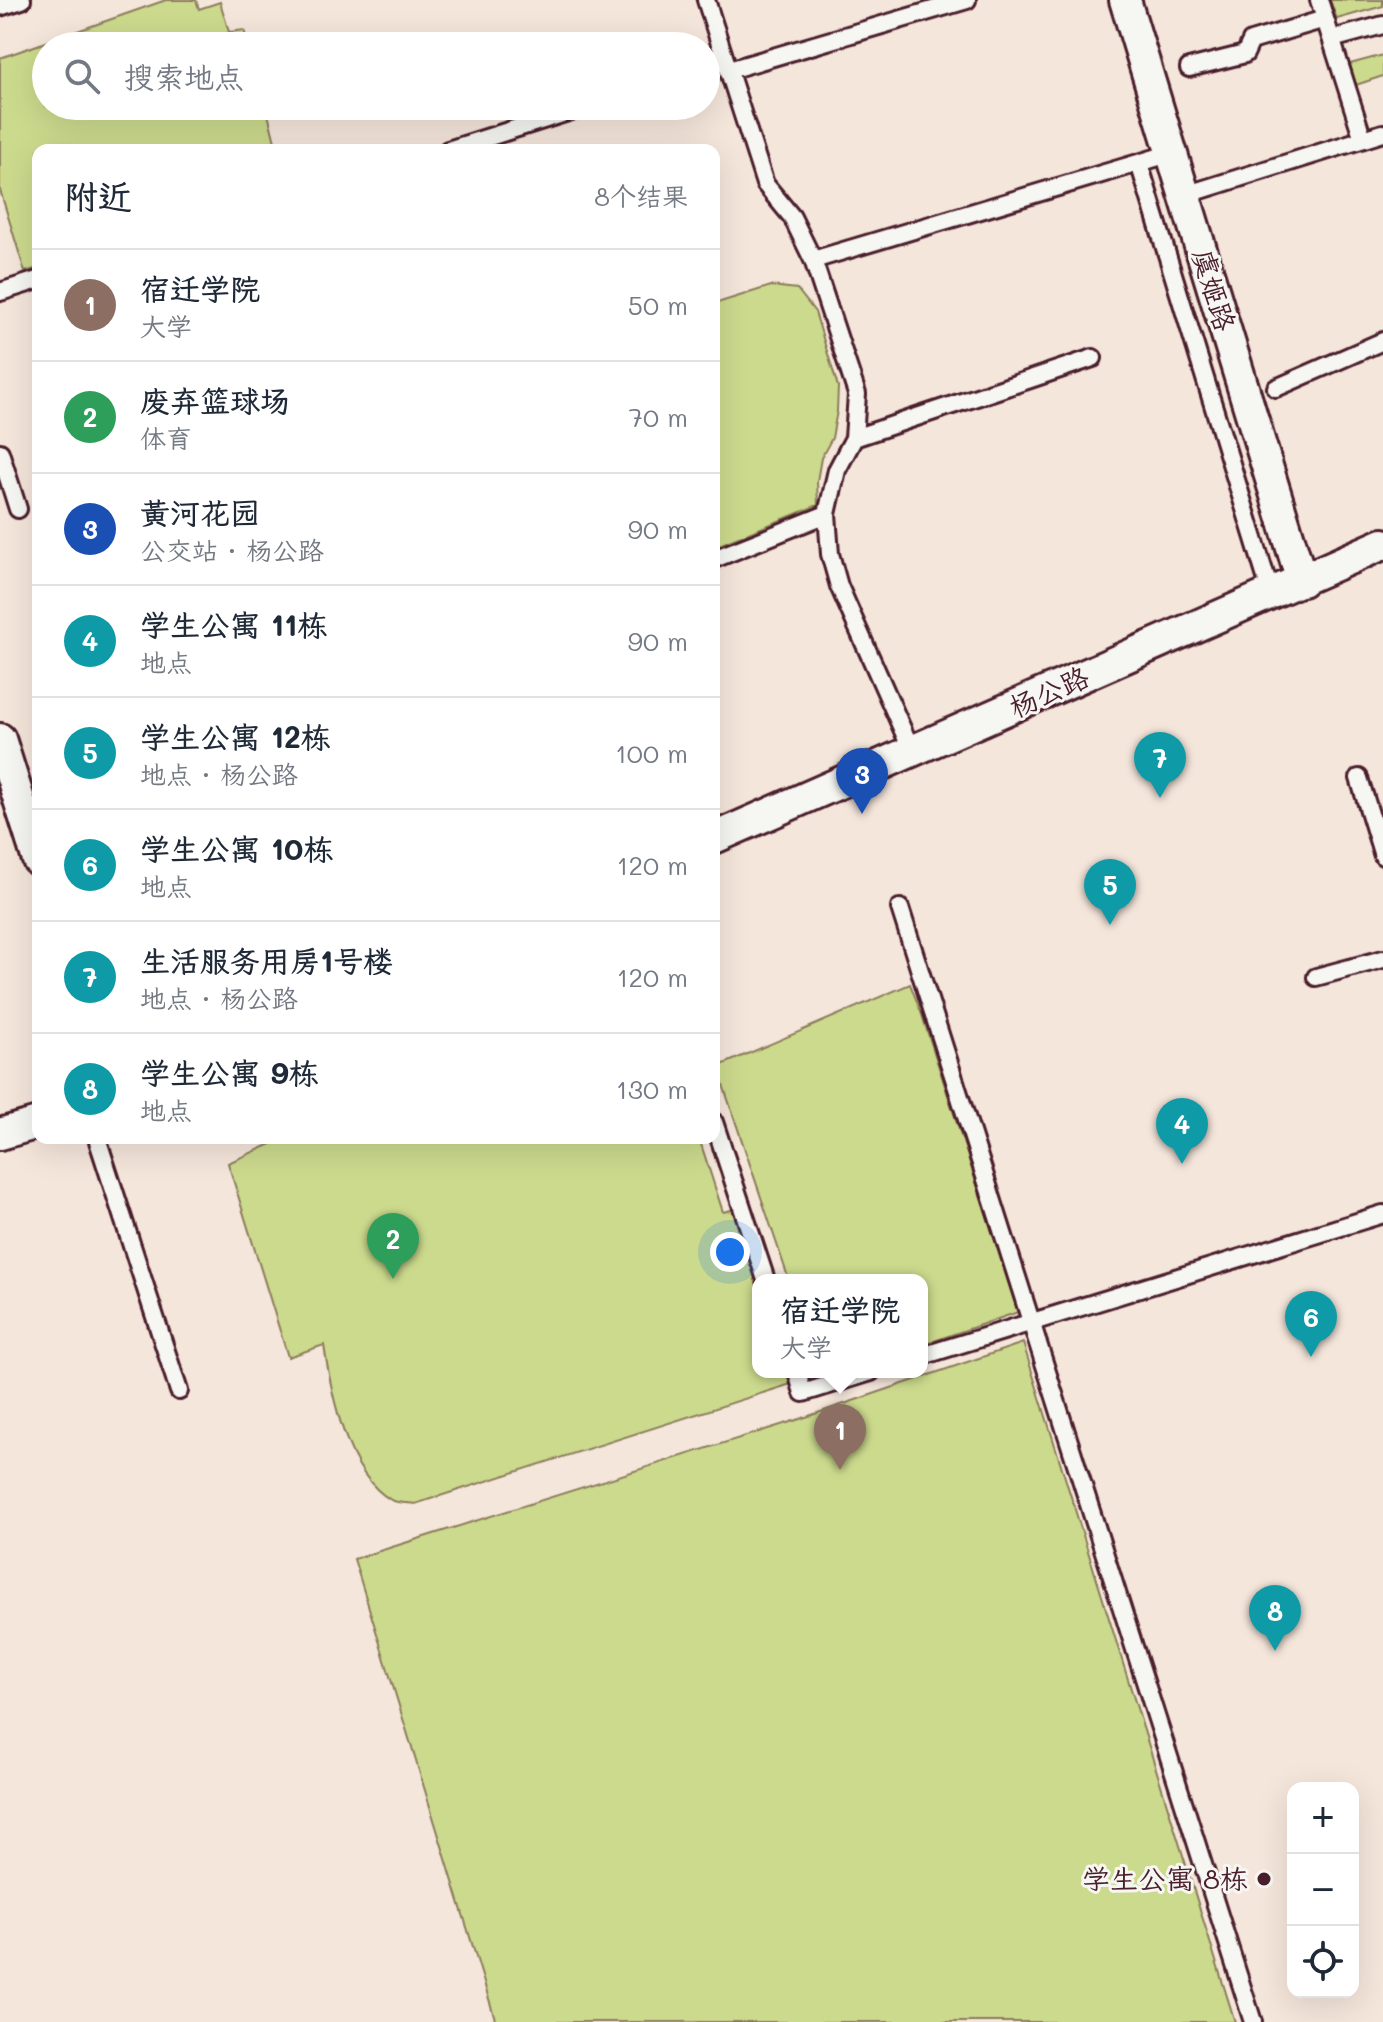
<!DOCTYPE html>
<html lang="zh">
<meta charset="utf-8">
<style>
body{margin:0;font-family:Mali,"LXGW WenKai TC",sans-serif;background:#f2f2f3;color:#1f2937}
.controls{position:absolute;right:24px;bottom:24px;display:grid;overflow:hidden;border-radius:16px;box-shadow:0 8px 32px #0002}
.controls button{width:72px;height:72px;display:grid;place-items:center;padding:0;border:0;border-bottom:2px solid #e0e1e3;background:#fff;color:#1f2937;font:40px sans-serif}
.you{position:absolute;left:730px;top:1252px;width:28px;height:28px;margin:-20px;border:6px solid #fff;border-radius:50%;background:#1a73e8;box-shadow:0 0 0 12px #1a73e833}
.badge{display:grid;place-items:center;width:52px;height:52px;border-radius:50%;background:#4a1f2b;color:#fff;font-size:26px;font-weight:700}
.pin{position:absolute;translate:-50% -66px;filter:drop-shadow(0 2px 4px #0008)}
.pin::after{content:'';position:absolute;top:42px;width:28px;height:24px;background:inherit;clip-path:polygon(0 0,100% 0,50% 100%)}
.popup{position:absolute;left:752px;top:1274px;width:176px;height:104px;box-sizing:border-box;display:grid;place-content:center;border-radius:16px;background:#fff;filter:drop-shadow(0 2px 6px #0005);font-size:26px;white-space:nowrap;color:#747a83}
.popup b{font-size:30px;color:#1f2937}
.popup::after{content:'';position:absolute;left:50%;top:100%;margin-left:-16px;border:16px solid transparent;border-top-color:#fff}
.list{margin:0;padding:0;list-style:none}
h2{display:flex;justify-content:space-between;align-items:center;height:104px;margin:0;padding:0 32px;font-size:34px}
h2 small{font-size:26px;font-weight:400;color:#747a83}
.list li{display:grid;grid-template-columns:52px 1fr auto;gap:24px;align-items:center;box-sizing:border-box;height:112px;padding:0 32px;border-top:2px solid #e0e1e3}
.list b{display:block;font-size:30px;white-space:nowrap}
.list p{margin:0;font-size:26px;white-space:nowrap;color:#747a83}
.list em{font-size:26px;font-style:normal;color:#747a83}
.icon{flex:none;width:44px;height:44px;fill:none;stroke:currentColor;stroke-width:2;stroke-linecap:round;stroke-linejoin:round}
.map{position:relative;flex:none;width:1383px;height:2022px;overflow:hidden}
.search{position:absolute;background:#fff;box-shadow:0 8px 32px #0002;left:32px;top:32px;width:688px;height:88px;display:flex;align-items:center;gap:20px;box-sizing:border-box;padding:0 28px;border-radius:44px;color:#747a83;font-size:30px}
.panel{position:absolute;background:#fff;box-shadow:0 8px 32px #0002;left:32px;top:144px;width:688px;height:1000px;border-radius:16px}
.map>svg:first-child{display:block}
.green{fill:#ccda8d;stroke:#8b7c5c;stroke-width:2}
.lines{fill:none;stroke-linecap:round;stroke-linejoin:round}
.service-casing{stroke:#4a1f2b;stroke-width:22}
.minor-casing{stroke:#4a1f2b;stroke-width:36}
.service{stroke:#f6f6f2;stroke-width:16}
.minor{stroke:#f6f6f2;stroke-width:30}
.poi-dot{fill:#4a1f2b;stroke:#f6f6f2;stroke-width:3}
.labels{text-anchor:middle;stroke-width:6;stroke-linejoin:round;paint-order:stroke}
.street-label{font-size:28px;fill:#4a1f2b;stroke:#f6f6f2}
.poi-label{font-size:28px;fill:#4a1f2b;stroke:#f6f6f2;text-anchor:end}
</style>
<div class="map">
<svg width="1383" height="2022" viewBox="0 0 1383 2022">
<rect width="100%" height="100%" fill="#f5e6db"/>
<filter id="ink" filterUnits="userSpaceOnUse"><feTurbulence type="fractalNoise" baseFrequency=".0125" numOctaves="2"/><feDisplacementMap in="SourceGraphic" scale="16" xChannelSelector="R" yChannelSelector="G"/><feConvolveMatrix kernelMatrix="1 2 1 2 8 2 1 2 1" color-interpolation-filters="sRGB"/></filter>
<g filter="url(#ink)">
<path class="green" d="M166 0H196L199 9 220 2 229 32 244 30 249 46H46V106H266L277 150H38V268L25 272 0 190V58Z
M1330 0H1383V6L1337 19Z
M1383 55V76L1356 85 1350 64Z
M771 286 797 289 815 312 838 387 837 411 832 438 821 458 817 481 818 505 714 547V304Z
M910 984 921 1012 1018 1312 922 1345V1280H789L717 1067Z
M285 1138H699L723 1212 735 1209 758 1280V1372H790L794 1383 415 1504C407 1503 397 1503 391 1500 346 1474 331 1392 324 1345L288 1357 228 1163Z
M1023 1343 1235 2022H496L354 1559 800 1419Z"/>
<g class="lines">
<g class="service-casing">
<path id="service" d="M706 0 765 184 792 217 813 260 857 394 854 438 837 470 827 514 830 554 839 586 912 751
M1319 0 1363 139
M0 7 22 0
M1332 39 1383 25
M1189 68 1245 54 1251 41 1325 19
M729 70 967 0
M448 150 587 106
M1139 163 1271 594
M1185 195 1383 133
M813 260 1172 153
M0 292 38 280
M1276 388 1383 341
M854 438 1093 358
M0 452 18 509
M714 559 827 514
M1359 778 1383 856
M900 908 1253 2022
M1316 977 1383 959
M714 1122 766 1280
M97 1138 179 1391
M922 1356 1383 1214
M797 1372 803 1393 871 1372"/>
</g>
<g class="minor-casing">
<path id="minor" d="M1125 0 1302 581
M0 739 38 860
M714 838 1383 544
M0 1134 38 1123"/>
</g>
<use href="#service" class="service"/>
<use href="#minor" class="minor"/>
</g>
</g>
<circle class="poi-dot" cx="1264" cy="1879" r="8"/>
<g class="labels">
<g class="street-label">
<text transform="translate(1214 290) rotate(73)" y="10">虞姬路</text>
<text transform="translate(1049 692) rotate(-24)" y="10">杨公路</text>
</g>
<g class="poi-label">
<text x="1248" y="1889">学生公寓 8栋</text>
</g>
</g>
</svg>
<div class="controls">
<button>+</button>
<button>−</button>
<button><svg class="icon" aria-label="locate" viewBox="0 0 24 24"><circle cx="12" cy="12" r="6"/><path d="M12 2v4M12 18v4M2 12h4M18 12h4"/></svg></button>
</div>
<div class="you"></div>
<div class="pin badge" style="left:840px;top:1470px;background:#8d6e63">1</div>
<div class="popup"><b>宿迁学院</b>大学</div>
<div class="pin badge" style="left:393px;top:1279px;background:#2e9e5b">2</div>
<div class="pin badge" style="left:862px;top:814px;background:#1a4fb4">3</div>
<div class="pin badge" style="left:1182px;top:1164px;background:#0f9aa8">4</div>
<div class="pin badge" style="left:1110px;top:925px;background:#0f9aa8">5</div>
<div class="pin badge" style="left:1311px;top:1357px;background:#0f9aa8">6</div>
<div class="pin badge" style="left:1160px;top:798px;background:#0f9aa8">7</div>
<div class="pin badge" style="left:1275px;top:1651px;background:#0f9aa8">8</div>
<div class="search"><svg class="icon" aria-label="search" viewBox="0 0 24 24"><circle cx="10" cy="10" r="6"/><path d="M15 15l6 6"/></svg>搜索地点</div>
<section class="panel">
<h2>附近<small>8个结果</small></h2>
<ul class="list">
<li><span class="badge" style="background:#8d6e63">1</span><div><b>宿迁学院</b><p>大学</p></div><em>50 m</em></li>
<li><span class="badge" style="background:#2e9e5b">2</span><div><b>废弃篮球场</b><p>体育</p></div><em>70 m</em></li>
<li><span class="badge" style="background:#1a4fb4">3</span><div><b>黄河花园</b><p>公交站 · 杨公路</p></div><em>90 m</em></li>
<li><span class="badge" style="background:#0f9aa8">4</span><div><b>学生公寓 11栋</b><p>地点</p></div><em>90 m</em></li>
<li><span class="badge" style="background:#0f9aa8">5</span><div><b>学生公寓 12栋</b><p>地点 · 杨公路</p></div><em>100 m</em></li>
<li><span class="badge" style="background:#0f9aa8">6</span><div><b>学生公寓 10栋</b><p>地点</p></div><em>120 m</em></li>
<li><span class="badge" style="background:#0f9aa8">7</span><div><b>生活服务用房1号楼</b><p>地点 · 杨公路</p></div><em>120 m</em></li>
<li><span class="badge" style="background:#0f9aa8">8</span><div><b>学生公寓 9栋</b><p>地点</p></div><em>130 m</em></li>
</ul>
</section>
</div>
